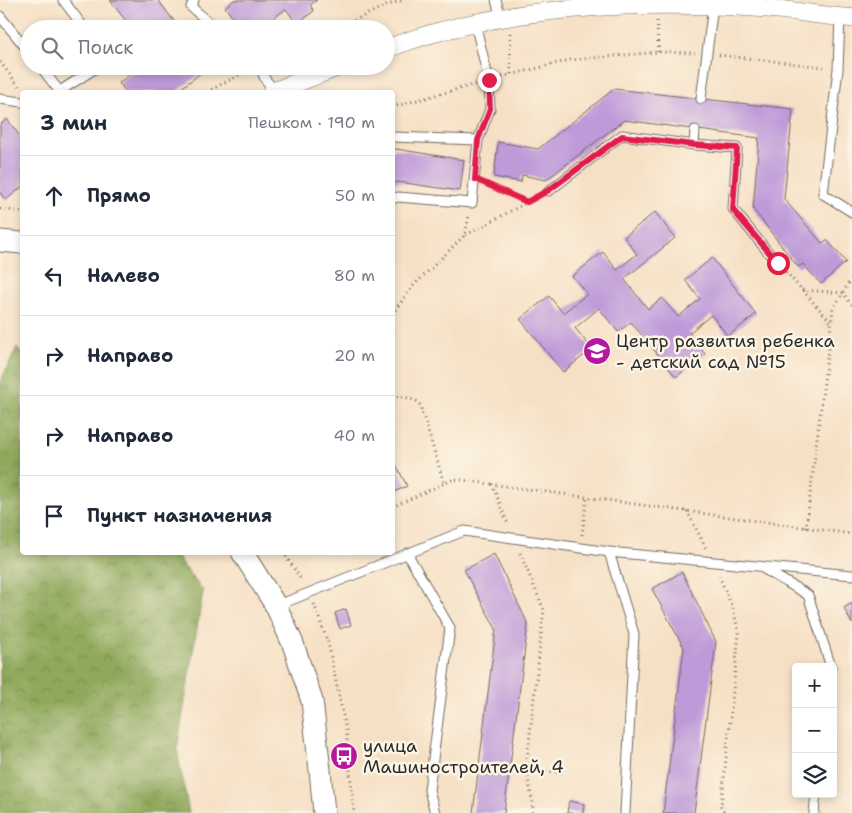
<!DOCTYPE html>
<html lang="ru">
<meta charset="utf-8">
<style>
body{margin:0;font-family:"Shantell Sans",sans-serif;background:#f2f2f3;color:#1f2937}
.controls{position:absolute;right:15px;bottom:15px;display:grid;overflow:hidden;border-radius:5px;box-shadow:0 2px 8px #0003}
.controls button{width:45px;height:45px;display:grid;place-items:center;padding:0;border:0;border-bottom:1px solid #e0e1e3;background:#fff;color:#1f2937;font:25px sans-serif}
.stop{position:absolute;width:15px;height:15px;margin:-11px;border:4px solid #e11d48;border-radius:50%;background:#fff}
.stop.end{background:#e11d48;border-color:#fff;box-shadow:0 1px 5px #0008}
.list{margin:0;padding:0;list-style:none}
h2{display:flex;justify-content:space-between;align-items:center;height:65px;margin:0;padding:0 20px;font-size:21px}
h2 small{font-size:16px;font-weight:400;color:#747a83}
.list li{display:grid;grid-template-columns:32px 1fr auto;gap:15px;align-items:center;box-sizing:border-box;height:80px;padding:0 20px;border-top:1px solid #e0e1e3}
.list b{display:block;font-size:19px;white-space:nowrap}
.list em{font-size:16px;font-style:normal;color:#747a83}
.icon{flex:none;width:28px;height:28px;fill:none;stroke:currentColor;stroke-width:2;stroke-linecap:round;stroke-linejoin:round}
.map{position:relative;flex:none;width:852px;height:813px;overflow:hidden}
.search{position:absolute;background:#fff;box-shadow:0 2px 8px #0003;left:20px;top:20px;width:375px;height:55px;display:flex;align-items:center;gap:12px;box-sizing:border-box;padding:0 18px;border-radius:28px;color:#747a83;font-size:19px}
.panel{position:absolute;background:#fff;box-shadow:0 2px 8px #0003;left:20px;top:90px;width:375px;height:465px;border-radius:5px}
.map>svg:first-child{display:block}
.forest{fill:url(#forest-crowns);stroke:#5d6a43}
.building{fill:#be9ad9}
.lines{fill:none;stroke-linecap:round;stroke-linejoin:round}
.service-casing{stroke:#726a61;stroke-width:11}
.minor-casing{stroke:#726a61;stroke-width:19}
.tertiary-casing{stroke:#726a61;stroke-width:23}
.path{stroke:#726a61;stroke-width:3;stroke-dasharray:1 4;stroke-linecap:butt}
.service{stroke:#fff;stroke-width:9}
.minor{stroke:#fff;stroke-width:18}
.tertiary{stroke:#fff;stroke-width:21}
.route{stroke:#e11d48;stroke-width:6}
.labels{text-anchor:middle;stroke-width:5;stroke-linejoin:round;paint-order:stroke}
.poi-label{font-size:18px;fill:#2b2b2b;stroke:#fcf5e5;text-anchor:start}
</style>
<div class="map">
<svg width="852" height="813" viewBox="0 0 852 813">
<defs>
<pattern id="forest-crowns" width="20" height="18" patternUnits="userSpaceOnUse" patternTransform="scale(1.25)"><rect width="20" height="18" fill="#8fa95b"/><path d="M2 6a3 3 0 1 1 6 0M12 15a3 3 0 1 1 6 0" fill="none" stroke="#758a4b"/></pattern>
</defs>
<rect width="100%" height="100%" fill="#fcf5e5"/>
<filter id="ink" filterUnits="userSpaceOnUse"><feTurbulence type="fractalNoise" baseFrequency=".02" numOctaves="2"/><feDisplacementMap in="SourceGraphic" scale="10" xChannelSelector="R" yChannelSelector="G"/><feConvolveMatrix kernelMatrix="1 2 1 2 8 2 1 2 1" color-interpolation-filters="sRGB"/></filter>
<filter id="wash" filterUnits="userSpaceOnUse"><feTurbulence type="fractalNoise" baseFrequency=".0096" numOctaves="4" result="noise"/><feDisplacementMap in="SourceGraphic" scale="20" xChannelSelector="R" yChannelSelector="G"/><feGaussianBlur stdDeviation="1.12" result="paint"/><feColorMatrix in="noise" values="0 0 0 0 0 0 0 0 0 0 0 0 0 0 0 0 0 1.4 0 .05"/><feComposite in="paint" operator="in"/></filter>
<g filter="url(#wash)">
<rect width="100%" height="100%" fill="#f6e0c5"/>
<path class="forest" d="M17 347 22 354V552L174 553 203 591 177 750 189 813H0V383Z"/>
<g id="blocks">
<path class="building" d="M110 0H158L180 29H132Z
M234 0H317L310 5 314 11 297 24 286 9 269 21 271 25 266 29H241L225 7Z
M141 66H210L176 92H126L119 83Z
M614 89 793 109 784 199 822 243 827 240 846 262 821 284 803 264 798 267 753 209 759 138 624 120 546 180 522 175 521 182 494 177 498 142 538 149Z
M7 119 22 139V187L6 200 0 193V125Z
M396 149 464 160 460 191 398 182 392 184V151Z
M655 212 675 238 624 279 648 309 662 298 678 317 700 299 685 280 712 258 756 314 728 336 711 315 689 333 705 354 676 377 631 322 618 332 599 308 575 328 592 349 563 372 520 319 549 296 563 313 587 294 572 276 603 252 617 270 637 254 624 237Z
M392 457 407 486 392 493Z
M494 554 528 624 504 813H473L496 629 464 570Z
M682 572 716 642 694 813H663L684 648 652 589Z
M852 603V624L844 608Z
M346 609 351 625 340 629 335 613Z
M569 801 584 804 583 813H567Z"/>
</g>
</g>
<g filter="url(#ink)">
<use href="#blocks" fill-opacity="0" stroke="#726a61" stroke-width="1"/>
<g class="lines">
<g class="service-casing">
<path id="service" d="M63 0 85 29
M194 0 191 7 217 29
M496 0 501 18
M0 16 29 52
M840 17 838 69 823 194 852 212
M40 66 60 92
M260 66 265 79 275 91
M60 91 99 66
M0 99 22 102
M701 99 713 6
M392 137 478 140
M694 145 695 130
M549 191 622 135 694 145 737 148 733 209 777 263
M392 199 398 197 472 203 478 140 490 109 489 81 475 23
M609 552 634 634 625 813
M407 553 450 628 429 790 435 813
M764 569 808 595 831 667
M276 606 464 531 609 552 852 575
M814 813 816 794"/>
</g>
<g class="minor-casing">
<path id="minor" d="M386 49C498 5 642 0 761 8 792 10 822 16 852 18
M272 92 341 66"/>
</g>
<g class="tertiary-casing">
<path id="tertiary" d="M0 241 22 243
M242 552 276 606 293 644 312 701 320 770 324 813"/>
</g>
<path class="path" d="M657 21 658 52
M336 29 385 6 403 0
M510 33 511 75
M719 55 824 67
M0 62 21 89
M502 77 570 60 658 52 695 53
M207 92 248 70
M392 107 476 84
M487 184 527 202
M0 209 22 212
M466 235 537 197
M786 272 832 323
M802 290 843 293 852 305
M392 314 413 286 465 235 469 216
M392 396 405 397 419 402 444 483
M492 484 508 524
M392 507 454 479 852 534
M687 511 706 548
M806 528 833 309 852 278
M582 535 587 497
M283 552 302 581
M520 553 544 610 526 768 533 805 532 813
M286 556 293 552
M719 576 733 609 739 633 721 807 724 813
M314 604 328 643 346 730 354 813
M526 768 562 773"/>
<use href="#service" class="service"/>
<use href="#minor" class="minor"/>
<use href="#tertiary" class="tertiary"/>
</g>
</g>
<g class="lines" filter="url(#ink)">
<path class="route" d="M489 80 490 109 478 140 475 179 527 202 549 190 622 136 694 145 737 148 733 210 778 263"/>
</g>
<defs>
<g id="school-disc" transform="scale(1.4375)"><circle r="9.5" fill="#b5179e" stroke="#fcf5e5"/><path d="M0-5L7-2L0 1L-7-2ZM-4 1L0 2.5L4 1V4Q0 6-4 4Z" fill="#fff"/></g>
<g id="bus-disc" transform="scale(1.4375)"><circle r="9.5" fill="#b5179e" stroke="#fcf5e5"/><path d="M-5-6H5V4H4V6H2V4H-2V6H-4V4H-5ZM-3.5-4V0h7V-4ZM-3.5 1.2v1.5H-2V1.2ZM2 1.2v1.5H3.5V1.2Z" fill="#fff"/></g>
</defs>
<g fill-rule="evenodd">
<use href="#school-disc" x="597" y="351"/>
<use href="#bus-disc" x="344" y="756"/>
</g>
<g class="labels">
<g class="poi-label">
<text x="616" y="347">Центр развития ребенка<tspan x="616" dy="21">- детский сад №15</tspan></text>
<text x="363" y="752">улица<tspan x="363" dy="21">Машиностроителей, 4</tspan></text>
</g>
</g>
</svg>
<div class="controls">
<button>+</button>
<button>−</button>
<button><svg class="icon" aria-label="layers" viewBox="0 0 24 24"><path d="M12 4l9 5-9 5-9-5zM3 14l9 5 9-5"/></svg></button>
</div>
<div class="stop" style="left:778px;top:263px"></div>
<div class="stop end" style="left:489px;top:80px"></div>
<div class="search"><svg class="icon" aria-label="search" viewBox="0 0 24 24"><circle cx="10" cy="10" r="6"/><path d="M15 15l6 6"/></svg>Поиск</div>
<section class="panel">
<h2>3 мин<small>Пешком · 190 m</small></h2>
<ul class="list">
<li><svg class="icon" aria-label="ahead" viewBox="0 0 24 24"><path d="M12 20V5M6 11l6-6 6 6"/></svg><div><b>Прямо</b></div><em>50 m</em></li>
<li><svg class="icon" aria-label="left" viewBox="0 0 24 24"><path d="M17 20v-9H6M10 6l-5 5 5 5"/></svg><div><b>Налево</b></div><em>80 m</em></li>
<li><svg class="icon" aria-label="right" viewBox="0 0 24 24"><path d="M7 20v-9h11M14 6l5 5-5 5"/></svg><div><b>Направо</b></div><em>20 m</em></li>
<li><svg class="icon" aria-label="right" viewBox="0 0 24 24"><path d="M7 20v-9h11M14 6l5 5-5 5"/></svg><div><b>Направо</b></div><em>40 m</em></li>
<li><svg class="icon" aria-label="arrive" viewBox="0 0 24 24"><path d="M6 21V4h12l-3 4 3 4H6"/></svg><div><b>Пункт назначения</b></div></li>
</ul>
</section>
</div>
